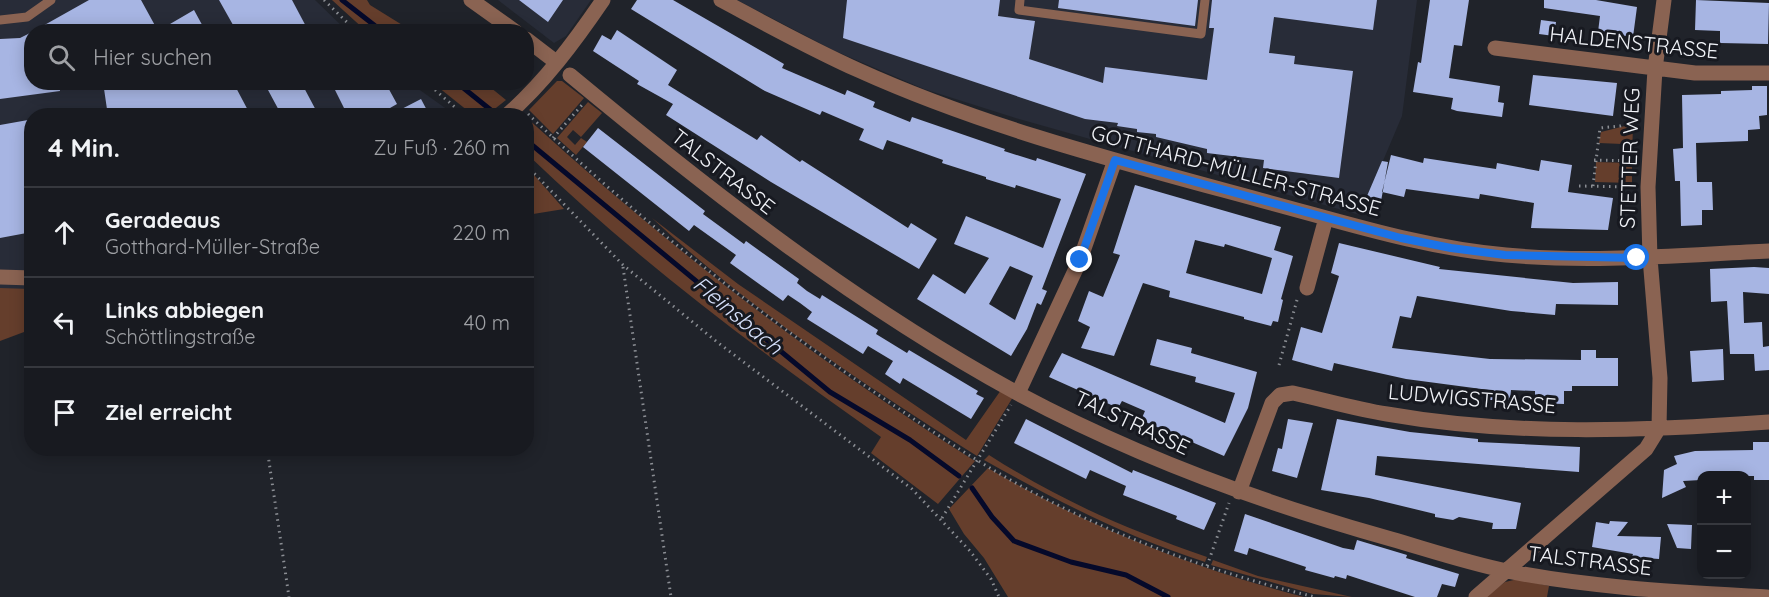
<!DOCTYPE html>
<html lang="de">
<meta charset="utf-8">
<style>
body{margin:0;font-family:Quicksand,sans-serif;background:#25272d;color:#f1f3f6}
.controls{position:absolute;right:18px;bottom:18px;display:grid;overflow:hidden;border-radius:12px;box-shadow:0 3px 15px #0003}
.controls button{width:54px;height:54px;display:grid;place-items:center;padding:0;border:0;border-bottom:2px solid #36383e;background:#181a20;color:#f1f3f6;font:30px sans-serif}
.stop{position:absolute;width:18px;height:18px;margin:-14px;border:4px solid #1a73e8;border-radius:50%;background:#fff}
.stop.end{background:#1a73e8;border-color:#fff;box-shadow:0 2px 6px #0008}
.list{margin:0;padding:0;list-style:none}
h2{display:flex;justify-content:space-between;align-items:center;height:78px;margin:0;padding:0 24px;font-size:26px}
h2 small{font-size:20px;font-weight:400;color:#9fa1a5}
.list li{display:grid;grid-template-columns:39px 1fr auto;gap:18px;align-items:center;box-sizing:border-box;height:90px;padding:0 24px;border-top:2px solid #36383e}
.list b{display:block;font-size:22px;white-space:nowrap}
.list p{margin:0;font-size:20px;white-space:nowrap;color:#9fa1a5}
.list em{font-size:20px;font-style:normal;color:#9fa1a5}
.icon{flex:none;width:33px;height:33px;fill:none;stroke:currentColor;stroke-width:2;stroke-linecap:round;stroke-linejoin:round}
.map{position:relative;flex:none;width:1769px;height:597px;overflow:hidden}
.search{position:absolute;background:#181a20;box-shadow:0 3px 15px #0003;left:24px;top:24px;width:510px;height:66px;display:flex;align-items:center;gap:15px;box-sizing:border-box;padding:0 21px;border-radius:24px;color:#9fa1a5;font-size:22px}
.panel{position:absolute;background:#181a20;box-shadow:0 3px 15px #0003;left:24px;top:108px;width:510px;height:348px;border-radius:24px}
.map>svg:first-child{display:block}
.built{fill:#282c38}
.green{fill:#653e2c}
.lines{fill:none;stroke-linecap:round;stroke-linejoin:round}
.stream{stroke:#05092a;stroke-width:5}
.building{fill:#a7b5e3;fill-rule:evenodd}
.path{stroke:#8b8e94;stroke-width:3;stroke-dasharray:1.5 4.5;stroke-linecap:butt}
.lane{stroke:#8a6352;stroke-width:9}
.street{stroke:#8a6352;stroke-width:15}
.route{stroke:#1a73e8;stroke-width:8}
.labels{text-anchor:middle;stroke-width:6;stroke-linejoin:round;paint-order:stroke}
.street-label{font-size:21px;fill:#f0f2f7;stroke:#171920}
.water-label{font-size:22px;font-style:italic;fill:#d7e1fc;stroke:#171920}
</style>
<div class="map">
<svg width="1769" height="597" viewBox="0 0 1769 597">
<rect width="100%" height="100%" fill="#20232a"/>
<path class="built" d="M0 0H315L347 31 32 32V82L410 83 455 115 32 116 31 321 0 331Z
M498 0H591L566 36 554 43Z
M737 0H1417L1402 116 1360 215 1019 119 924 89 833 50Z"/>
<path class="green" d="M332 0H367L370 5 412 31H366Z
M557 81H562L584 98 553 134 529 110Z
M433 83H485L506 100 487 115H473Z
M588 102 602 113 581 137 573 130 567 137 575 145 581 138 587 142 576 155 557 138Z
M527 118C667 246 815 360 975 461L938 504 871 453 881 437C757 350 636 259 527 154Z
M1633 124 1632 159 1622 158V144L1599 143 1601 132Z
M1596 162 1632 163V183L1595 182Z
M527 167 564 209 527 215V196L534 190 527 180Z
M652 218 738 284 966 440 1001 390 1013 397 977 456C864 384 750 310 652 218Z
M0 288 31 289 32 329 0 341Z
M989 455C1061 501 1126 529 1207 557L1205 562C1127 537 1055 500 984 460Z
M988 468C1088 527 1193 568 1304 597H1008L984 558 964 534 949 509Z
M1213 560 1258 576 1352 597 1313 594 1211 565Z
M1518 579 1549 586 1547 597H1485L1505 582Z"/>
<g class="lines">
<path class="stream" d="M342 0 383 32
M456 82 492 111
M526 140 830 392 910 440 959 476
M972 488 992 517 1014 541 1071 562 1126 575 1168 597"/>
</g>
<path class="building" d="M89 0H141L158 31 194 10 206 32H32Z
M219 0H292L309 32H237Z
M519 0H563L548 22Z
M637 0H673L784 64 782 68 845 95 847 90 875 102 873 107 910 122 912 117 1005 149 1004 151 1036 161 1037 158 1086 174 1042 289 1047 291 1041 305 1037 303 1027 329 1011 356 917 299 933 274 965 294 989 258 954 244 966 216 1043 248 1061 199 1016 185 1015 188 986 179V177L942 163 943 160 887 140 883 150 859 140 864 129 822 111 820 115 765 91 631 9ZM1010 266 1033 276 1015 320 989 304Z
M847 0H1000L998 16 1035 21 1029 59 1103 83 1105 67 1207 80 1214 28H1209L1212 0H1377L1373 30 1274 17 1269 53 1295 56 1294 64 1353 71 1339 178 1263 168 1264 160 1207 153V149L1156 137V134L1137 132V129L1117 126 1118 123 1085 119 843 38Z
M1059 0H1198L1195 26 1058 8Z
M1430 0H1469L1462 46 1454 45 1449 78 1500 86 1498 102 1504 103 1502 117 1457 111 1451 109 1453 98 1413 92 1418 62 1421 63Z
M1544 0H1596L1637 7 1633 37 1598 32 1600 16 1544 8Z
M1696 0 1769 3 1768 44 1720 43V31L1695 30Z
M1541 20 1556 22 1554 36 1539 34Z
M617 30 677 70 668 85 757 140 761 135 800 162 802 160 908 228 911 223 937 239 919 269 771 182 666 115 673 104 637 84 639 81 593 51 602 35 611 40Z
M32 32V82H59L60 91 0 99V39L20 38Z
M1533 75 1617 83 1613 116 1529 105Z
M103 82H233L251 116H108Z
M282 82H301L319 116H282L268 90Z
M331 82H385L397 104 376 116H348Z
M1752 86H1767V115L1759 116 1760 129 1748 130V141L1696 143 1697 182H1712L1713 210H1702V225L1681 226 1680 181H1675L1673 149 1683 148 1682 95 1721 94V91L1752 90Z
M421 99 430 116H388Z
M28 120 32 138V232L0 238V125Z
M598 128 705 211 703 214 744 244 746 241 799 279 797 283 807 291 820 299 822 295 878 330 876 334 907 353 909 350 978 391 976 394 984 398 971 419 903 378 900 384 885 374 893 361 868 346 863 354 807 319 812 312 800 303 788 295 783 301 730 263 736 255 694 225 689 231 583 147Z
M1391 155 1423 163 1424 158 1496 169 1497 163 1539 171 1541 160 1572 165 1568 192 1613 198 1608 230 1531 228 1534 203 1480 194 1479 199 1406 189 1404 197 1382 192Z
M1382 161 1388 162 1380 207 1364 203Z
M1135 185 1281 227 1274 250 1293 256 1281 299 1283 300 1278 322 1273 321 1271 326 1244 319V317L1169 297 1170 291 1143 283 1114 356 1081 348 1090 327 1078 321 1089 291 1103 297 1120 255 1113 253ZM1195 240 1224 247 1225 244 1272 258 1262 294 1186 273Z
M1339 243 1440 267 1439 269 1573 283 1618 282V305L1556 304 1555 315 1511 311 1417 296 1411 318 1400 316 1392 348 1490 359 1581 360V350H1596V358H1618V386H1572V391H1564V404L1535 403V391L1511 390 1510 400H1489V390L1406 379 1334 363 1332 371 1292 360 1301 327 1322 333 1339 276 1331 273Z
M1754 267 1769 268V294L1743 292 1744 323 1762 322 1763 347 1769 346V370L1755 371 1754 354H1730L1727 301 1711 302 1710 269Z
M1157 339 1192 348 1191 353 1257 372 1248 408 1224 456 1141 420 1145 411 1122 401 1118 408 1049 377 1062 353 1225 423 1235 393 1195 382 1196 377 1150 365Z
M1723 349 1724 380 1692 382 1690 351Z
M1026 419 1132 473 1133 470 1216 503 1204 530 1176 519 1177 516 1123 495 1126 486 1090 470 1086 479 1014 443Z
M1288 419 1313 423 1297 478 1272 471 1278 448 1282 449Z
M1337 419 1410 432 1478 439V442L1580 447 1579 472 1377 456 1375 475 1521 503 1516 529H1492L1493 523 1459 517 1453 520 1435 517V514L1369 498 1321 490Z
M1753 442H1769V480H1754V476H1701V480L1683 481 1686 487 1662 498 1664 470 1677 464 1674 456 1695 451 1753 450Z
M1245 514 1343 548 1354 550 1357 540 1407 555 1406 558 1459 574 1455 587 1442 584 1437 597H1415L1347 575 1346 579 1335 576 1334 578 1305 570 1306 567 1249 548 1247 555 1234 551Z
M1610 521 1628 522 1617 536 1661 537 1659 559 1632 557 1633 554 1592 547 1596 522 1609 524Z
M1667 524 1692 525 1691 549 1677 548Z"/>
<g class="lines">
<path class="path" d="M324 0 357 32
M426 82 465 116
M528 114C638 219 757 313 883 398 933 432 984 467 1038 495 1126 541 1219 574 1315 597
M382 115 383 116
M553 138 582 105
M1594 160 1635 161
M526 165 623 265 717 342 912 489 970 551 991 579 999 597
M1579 186 1634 187
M1593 186 1600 128 1620 126 1636 120
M623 267 671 597
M1279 365 1297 300
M267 448 289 597
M942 518 1011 405
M1207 566 1229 503"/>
<path class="lane" d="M1020 0 1019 10 1201 34 1205 0
M0 20 27 17 51 0"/>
<path class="street" d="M471 0 516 32
M721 0C766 24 811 49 858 70 986 128 1124 163 1260 200 1340 221 1422 248 1506 255 1594 263 1681 255 1769 251
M526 39 556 62
M1495 48 1695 73H1769
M570 75C711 192 856 305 1017 393 1135 456 1262 503 1391 539 1429 550 1468 563 1507 571 1593 588 1680 592 1767 597
M506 116C544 83 575 41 603 0
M0 277 32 278
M1307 288 1326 218
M1018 393 1080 260 1115 160
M1239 492 1272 403 1280 395 1293 393C1325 400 1355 409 1387 414 1512 436 1643 431 1769 422
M1476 597 1646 449 1659 428 1660 378 1650 258 1648 187 1655 69 1664 0"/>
</g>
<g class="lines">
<path class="route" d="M1080 260 1115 160 1401 238 1451 248 1505 255 1637 258"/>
</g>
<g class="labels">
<g class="street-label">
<text transform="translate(1634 43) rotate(6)" y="7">HALDENSTRASSE</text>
<text transform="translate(1630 158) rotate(-88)" y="7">STETTER WEG</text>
<text transform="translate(1236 171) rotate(15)" y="7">GOTTHARD-MÜLLER-STRASSE</text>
<text transform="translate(723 172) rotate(38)" y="7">TALSTRASSE</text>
<text transform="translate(1472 399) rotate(5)" y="7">LUDWIGSTRASSE</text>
<text transform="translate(1132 423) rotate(25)" y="7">TALSTRASSE</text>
<text transform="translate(1590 561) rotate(7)" y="7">TALSTRASSE</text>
</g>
<g class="water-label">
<text transform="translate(738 315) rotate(40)" y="8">Fleinsbach</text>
</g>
</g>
</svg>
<div class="controls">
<button>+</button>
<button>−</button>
</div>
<div class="stop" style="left:1637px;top:258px"></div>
<div class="stop end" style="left:1080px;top:260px"></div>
<div class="search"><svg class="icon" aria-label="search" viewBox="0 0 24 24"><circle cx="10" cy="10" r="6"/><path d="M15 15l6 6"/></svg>Hier suchen</div>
<section class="panel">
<h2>4 Min.<small>Zu Fuß · 260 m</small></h2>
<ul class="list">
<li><svg class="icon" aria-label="ahead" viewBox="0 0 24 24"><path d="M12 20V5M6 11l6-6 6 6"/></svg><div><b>Geradeaus</b><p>Gotthard-Müller-Straße</p></div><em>220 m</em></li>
<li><svg class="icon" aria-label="left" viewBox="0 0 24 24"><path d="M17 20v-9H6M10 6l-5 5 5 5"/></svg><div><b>Links abbiegen</b><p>Schöttlingstraße</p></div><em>40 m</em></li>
<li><svg class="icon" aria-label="arrive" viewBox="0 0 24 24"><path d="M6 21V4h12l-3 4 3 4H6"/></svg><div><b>Ziel erreicht</b></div></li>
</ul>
</section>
</div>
